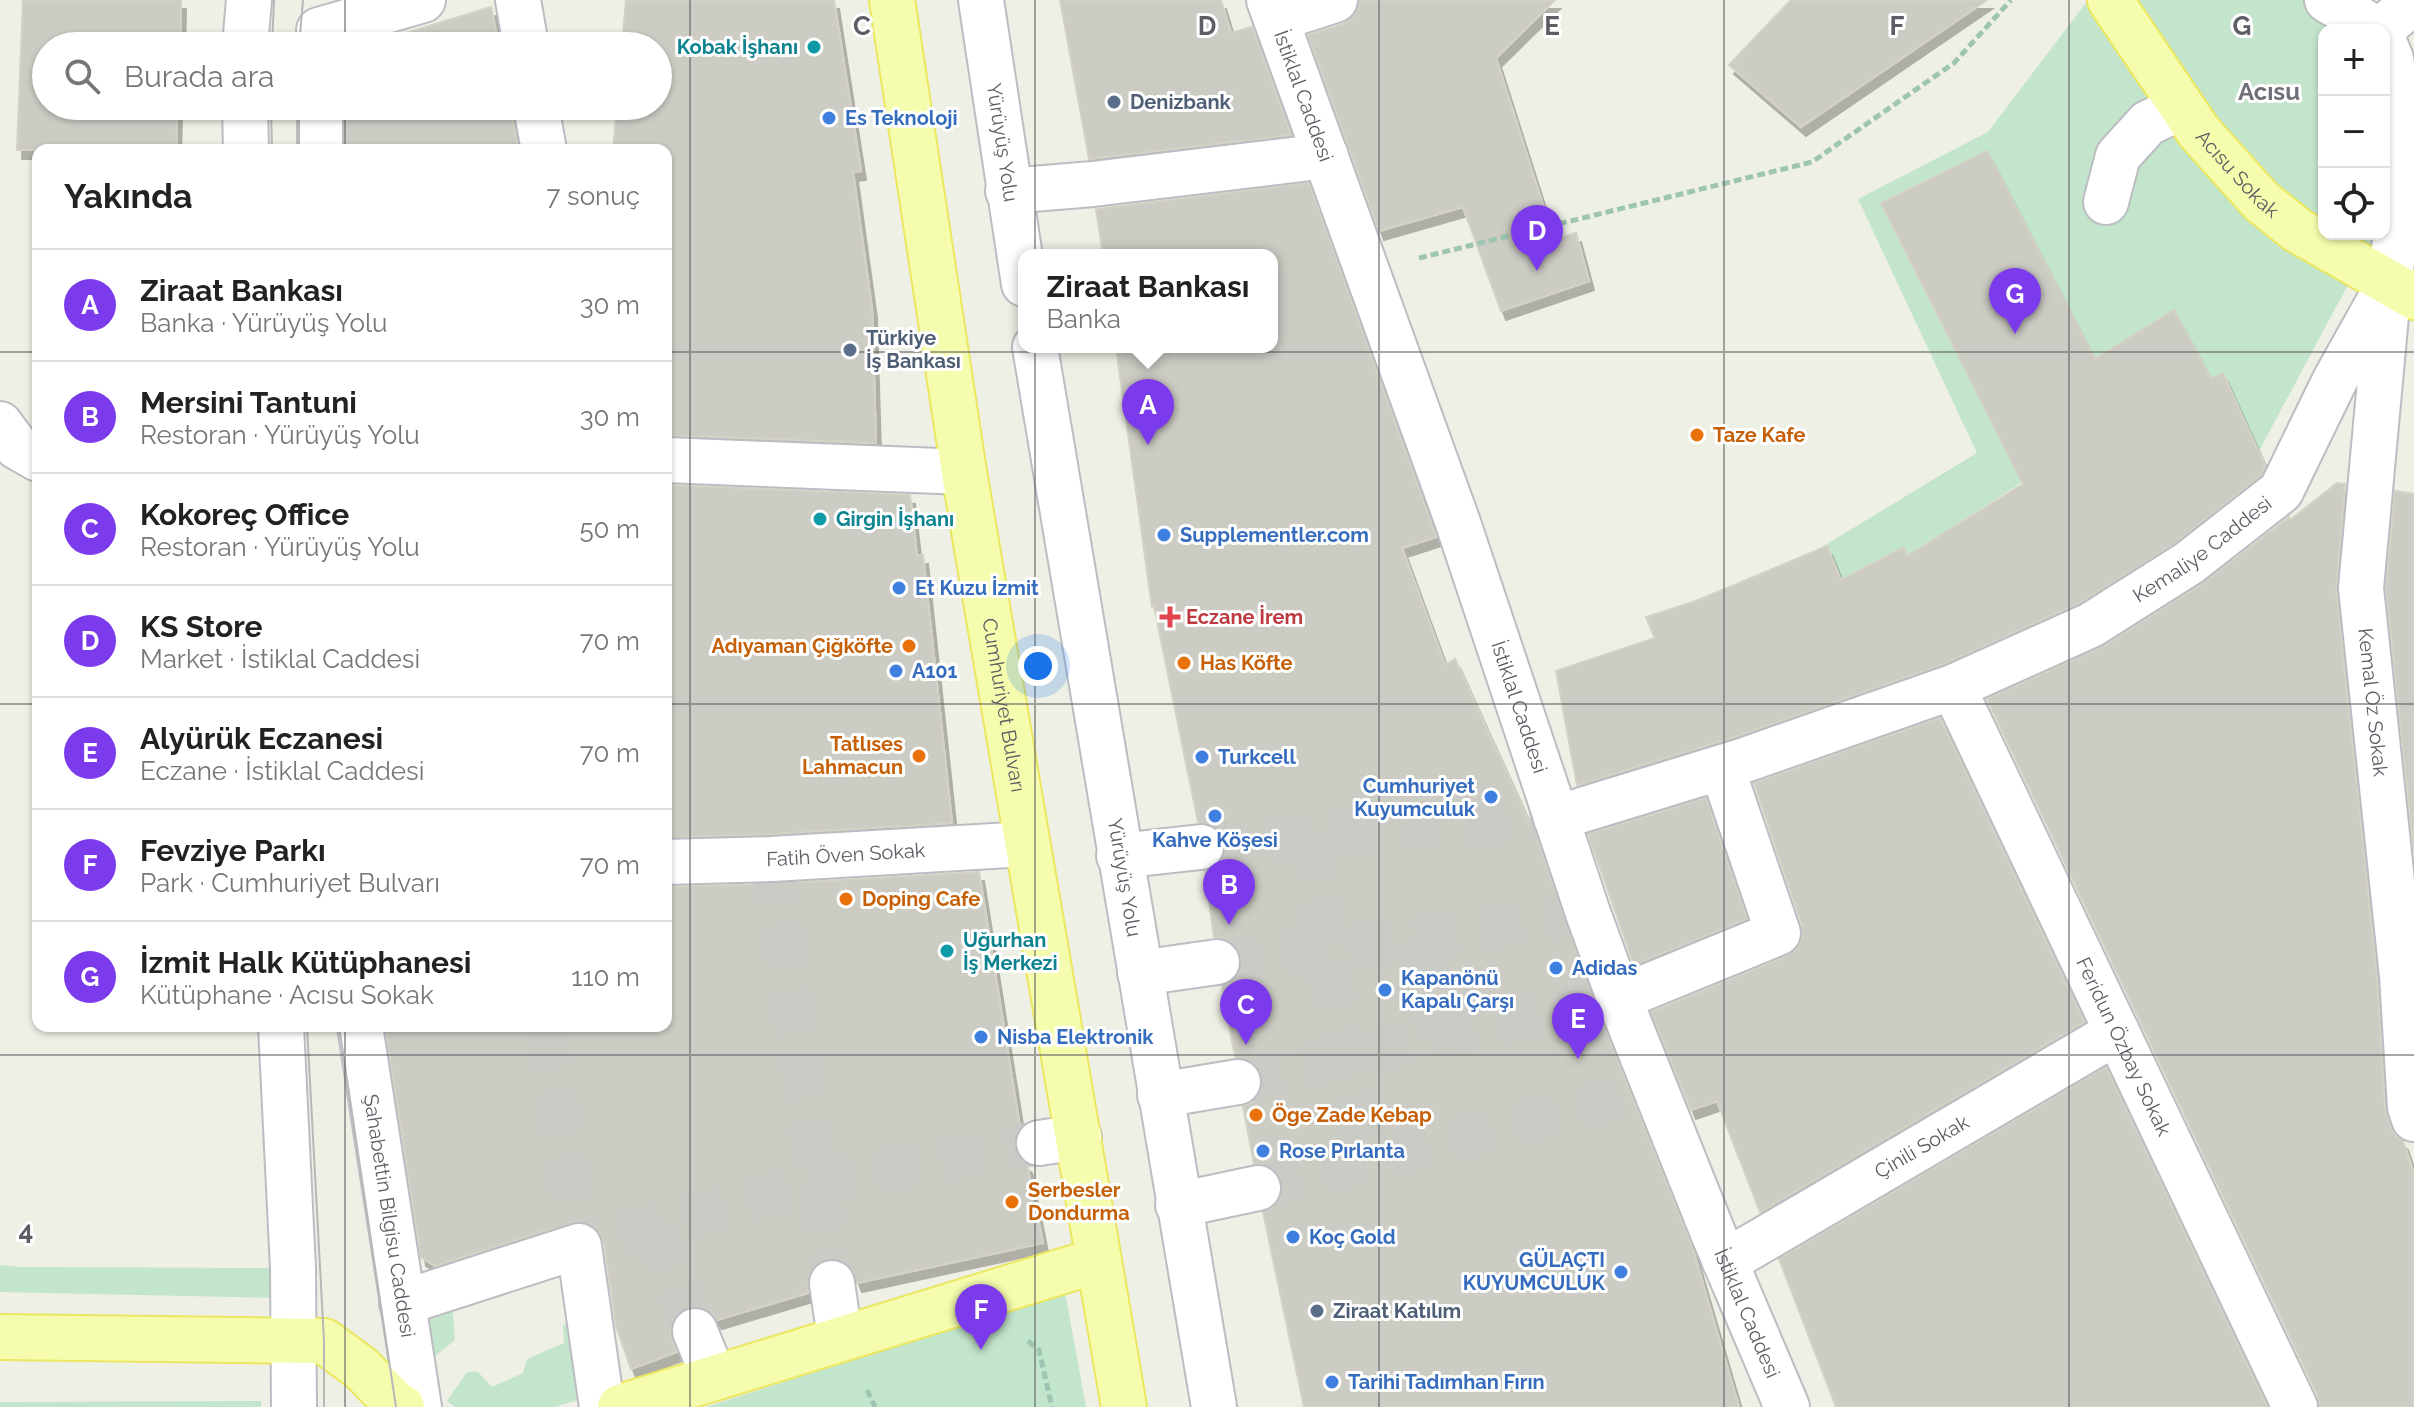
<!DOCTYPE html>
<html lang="tr">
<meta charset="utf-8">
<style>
body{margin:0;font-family:Raleway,sans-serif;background:#f2f2f2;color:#222}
.controls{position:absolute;right:24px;top:24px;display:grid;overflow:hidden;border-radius:16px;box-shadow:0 2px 6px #0004}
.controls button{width:72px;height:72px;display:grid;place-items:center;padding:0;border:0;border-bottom:2px solid #e0e0e0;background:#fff;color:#222;font:40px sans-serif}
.you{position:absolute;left:1038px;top:666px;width:28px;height:28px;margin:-20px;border:6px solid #fff;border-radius:50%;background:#1a73e8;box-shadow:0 0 0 12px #1a73e833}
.badge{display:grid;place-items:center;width:52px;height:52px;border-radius:50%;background:#7c3aed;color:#fff;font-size:26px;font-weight:700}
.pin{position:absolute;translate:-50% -66px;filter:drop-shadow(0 2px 4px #0008)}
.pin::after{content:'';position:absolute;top:42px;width:28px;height:24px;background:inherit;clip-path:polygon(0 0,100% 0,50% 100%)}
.popup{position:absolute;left:1018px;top:249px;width:260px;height:104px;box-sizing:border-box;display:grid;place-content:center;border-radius:16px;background:#fff;filter:drop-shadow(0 2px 6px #0005);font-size:26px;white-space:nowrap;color:#767676}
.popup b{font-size:30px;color:#222}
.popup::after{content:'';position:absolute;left:50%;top:100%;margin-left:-16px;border:16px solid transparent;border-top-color:#fff}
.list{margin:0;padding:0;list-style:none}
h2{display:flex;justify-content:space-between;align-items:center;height:104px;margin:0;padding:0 32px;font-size:34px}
h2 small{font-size:26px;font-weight:400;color:#767676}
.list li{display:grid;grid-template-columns:52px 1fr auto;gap:24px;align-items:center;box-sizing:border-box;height:112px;padding:0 32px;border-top:2px solid #e0e0e0}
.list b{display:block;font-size:30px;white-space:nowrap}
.list p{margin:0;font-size:26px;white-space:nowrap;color:#767676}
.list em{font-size:26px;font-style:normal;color:#767676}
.icon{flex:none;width:44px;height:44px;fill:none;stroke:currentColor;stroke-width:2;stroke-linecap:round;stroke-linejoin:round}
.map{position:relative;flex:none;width:2414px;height:1407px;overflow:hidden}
.search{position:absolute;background:#fff;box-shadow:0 2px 6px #0004;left:32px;top:32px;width:640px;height:88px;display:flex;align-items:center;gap:20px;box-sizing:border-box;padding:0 28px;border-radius:44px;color:#767676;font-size:30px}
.panel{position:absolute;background:#fff;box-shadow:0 2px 6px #0004;left:32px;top:144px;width:640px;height:888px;border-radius:16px}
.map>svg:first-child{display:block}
.green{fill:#c3e5cb}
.building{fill:#cccbc4;stroke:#d3d2c4;stroke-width:2;filter:url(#shadow)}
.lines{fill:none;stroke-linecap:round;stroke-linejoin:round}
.minor-tunnel{stroke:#cacbc5;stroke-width:44;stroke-dasharray:44 22;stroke-linecap:butt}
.minor-casing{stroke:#bcbdc3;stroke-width:48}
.major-casing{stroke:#ece761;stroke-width:48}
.path{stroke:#9dc5b2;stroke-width:5;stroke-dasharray:8 4;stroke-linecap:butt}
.minor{stroke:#fff;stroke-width:44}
.major{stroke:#f5fcad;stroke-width:44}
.tram{stroke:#b7b7b8;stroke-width:2}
.grid{fill:none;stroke:#5d5e65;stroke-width:2;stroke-opacity:0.55}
.culture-dot{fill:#0f9aa8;stroke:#fff;stroke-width:3}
.service-dot{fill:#5c6f8a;stroke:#fff;stroke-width:3}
.shop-dot{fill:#3f7fe0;stroke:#fff;stroke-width:3}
.food-dot{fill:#e8710a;stroke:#fff;stroke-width:3}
.health-dot{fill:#e0444e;stroke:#fff;stroke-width:3}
.labels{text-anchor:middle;stroke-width:6;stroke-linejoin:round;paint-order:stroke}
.culture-label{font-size:20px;font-weight:bold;fill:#0d838f;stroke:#fff;text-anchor:start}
.street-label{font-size:20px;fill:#5d5e65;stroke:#fff}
.service-label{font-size:20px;font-weight:bold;fill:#4e5e75;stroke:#fff;text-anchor:start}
.shop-label{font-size:20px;font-weight:bold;fill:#366cbe;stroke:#fff;text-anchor:start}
.food-label{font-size:20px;font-weight:bold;fill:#c56008;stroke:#fff;text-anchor:start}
.health-label{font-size:20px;font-weight:bold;fill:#be3a42;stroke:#fff;text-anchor:start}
.quarter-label{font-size:24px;font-weight:bold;fill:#6e7077;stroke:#fff}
.grid-label{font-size:26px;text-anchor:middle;font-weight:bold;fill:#5d5e65;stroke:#fff;stroke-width:6;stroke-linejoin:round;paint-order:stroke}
</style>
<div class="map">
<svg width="2414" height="1407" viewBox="0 0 2414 1407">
<defs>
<filter id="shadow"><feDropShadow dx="5" dy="9" stdDeviation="0" flood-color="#0004"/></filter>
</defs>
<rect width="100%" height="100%" fill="#eeefe5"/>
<path class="green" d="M2088 0H2327L2378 30H2324V234H2384L2389 283 2358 266 2259 451 2223 373 2211 379 2174 310 2095 359 1987 151 1882 203 2035 474 1907 556 1903 547 1841 580 1827 546 1812 553 1977 453 1858 199 1988 132Z
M0 1265 18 1267 280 1268 279 1298 0 1292Z
M451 1287 455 1340 413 1374 402 1303Z
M1065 1292 1086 1407H706Z
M589 1320 600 1393 555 1407H455L447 1401 467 1372H478L492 1387 523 1373 527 1359 564 1343 563 1325Z
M261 1401V1407H0V1402Z"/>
<path class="building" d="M23 0H181L180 46H46V106H177L176 150H17Z
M626 0H834L861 171 853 172 872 309 876 443 666 435V150H613L617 106H658V46H622Z
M1060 0H1221L1231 33 1252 27 1291 135 1089 159Z
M1359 0H1555L1496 58 1554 240 1576 233 1589 281 1501 311 1463 207 1379 231 1308 35 1343 24 1353 17 1359 6Z
M1791 0H1987L1801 127 1729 65Z
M491 7 499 46H362L393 37Z
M345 106H510L518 150H345Z
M1987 151 2095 359 2174 310 2211 379 2223 373 2265 466 2261 475 2175 543 2079 603 1944 664 1734 737 1577 785 1556 671 1655 638 1646 617 1696 601 1827 546 1841 580 1904 547 1907 556 2023 484 1881 203Z
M1309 183 1436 537 1402 548 1445 665 1455 659 1538 842 1596 1007 1693 1250 1739 1407H1304L1263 1212 1275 1206 1281 1196 1283 1184 1276 1171 1266 1165 1254 1164 1243 1106 1253 1102 1261 1091 1262 1077 1257 1066 1247 1059 1235 1057 1222 986 1233 981 1240 972 1242 958 1237 947 1227 939 1214 937 1205 871 1216 867 1223 858 1226 844 1221 832 1212 825 1198 822 1154 606 1152 607 1116 347H1272V255H1103L1096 209Z
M2337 483 2345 484 2336 591 2377 978 2385 1109 2391 1128 2397 1137 2403 1141 2414 1174V1407H2320L2318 1396 1987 699 2104 646 2202 584 2289 517 2290 520Z
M666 485 910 495 917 556 923 555 952 823 771 834 666 837Z
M2395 491 2414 494V852L2386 588Z
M1940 718 2084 1022 1760 1212 1717 1101 1691 1110 1651 1012 1787 956 1797 949 1802 938V925L1754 783Z
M1706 798 1747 919 1634 965 1588 834Z
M979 872 1020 1128 1016 1135 1014 1147 1019 1158 1027 1164 1043 1243 857 1283 851 1267 840 1260 828 1258 816 1264 809 1273 808 1293 717 1320 710 1311 699 1306 685 1308 675 1316 670 1327 672 1340 677 1352 631 1369 616 1326 604 1242 598 1230 593 1226 585 1222H571L435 1266 421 1257 385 1026H666V887L773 884Z
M2106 1067 2267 1407H1836L1779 1259Z"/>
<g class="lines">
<path class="minor-tunnel" d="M1314 834 1325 949 1365 1161
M1201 847 1314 834 1556 818
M772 859 832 1283
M1417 939 1438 1037
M1217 962 1417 939 1588 913
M545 1026 579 1246 818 1182 1039 1143
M1238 1082 1345 1057 1619 998
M1258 1188 1655 1090
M654 1226 695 1331"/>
<g class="minor-casing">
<g id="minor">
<path d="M518 0 526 46"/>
<path id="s1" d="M981 0 1024 284"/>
<path id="s2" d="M1269 0 1458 523 1588 913 1619 998 1713 1233 1787 1407"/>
<path d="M2327 0 2378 30"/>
<path d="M1276 19 1335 0"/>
<path d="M319 30 423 0"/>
<path d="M2380 30 2398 15 2408 0"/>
<path id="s3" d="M2384 42 2391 59 2406 140 2402 193 2389 283 2361 588 2402 976 2410 1107 2414 1119"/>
<path d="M245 46 249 0"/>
<path d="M245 106 246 150"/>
<path d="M320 106V150"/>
<path d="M536 106 544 150"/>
<path d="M1008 191 1093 184 1326 156"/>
<path d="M2106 202 2118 156 2148 123 2182 107"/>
<path id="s4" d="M1035 347 1214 1407"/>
<path d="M0 424 17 447 38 459"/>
<path d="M666 460 964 472"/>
<path id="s5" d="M1953 687 2295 1407"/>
<path id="s6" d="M1556 818 1742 761 1953 687 2091 625 2189 563 2281 491 2334 382 2382 296"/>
<path d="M1119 856 1201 847"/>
<path id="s7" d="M666 862 772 859 1027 844"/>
<path d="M1140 973 1217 962"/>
<path d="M1619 998 1778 933 1722 768"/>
<path d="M281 1026 293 1268 294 1407"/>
<path id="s8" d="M360 1026 419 1407"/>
<path d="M1160 1095 1238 1082"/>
<path d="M1039 1143 1079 1137"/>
<path d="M1178 1205 1258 1188"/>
<path id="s9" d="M1725 1262 2117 1032"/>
<path d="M832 1283 840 1338"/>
<path d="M402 1303 579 1246 602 1407"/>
<path d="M695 1331 714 1378"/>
</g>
</g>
<g class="major-casing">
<g id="major">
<path id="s10" d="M892 0 964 472 1124 1407"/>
<path id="s11" d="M2110 0 2199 132 2261 201 2297 230 2414 297"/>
<path d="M0 1337 324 1341 361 1368 396 1404 402 1407"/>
<path d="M620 1407 1099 1260"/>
</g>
</g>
<path class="path" d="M1419 258 1812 162 1954 63 2011 0
M1028 1341 1039 1350 1052 1407
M867 1390 875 1407"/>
<use href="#minor" class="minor"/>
<use href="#major" class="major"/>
<path class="tram" d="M272 46 274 0
M299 46 303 0
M271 106 272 150
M299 106V150
M307 1026 324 1341V1407
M339 1026 396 1407"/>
</g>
<path class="grid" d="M345 0V46M690 0V1407M1035 0V1407M1379 0V1407M1724 0V1407M2069 0V1407M345 106V150M0 352H38M666 352H2414M0 704H38M666 704H2414M345 1026V1407M0 1055H2414"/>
<g class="culture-dot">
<circle cx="814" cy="47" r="8"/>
<circle cx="820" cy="519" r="8"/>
<circle cx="947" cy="951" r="8"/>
</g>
<g class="service-dot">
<circle cx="1114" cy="102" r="8"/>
<circle cx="850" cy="350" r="8"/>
<circle cx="1317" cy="1311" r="8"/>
</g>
<g class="shop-dot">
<circle cx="829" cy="118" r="8"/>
<circle cx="1164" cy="535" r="8"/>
<circle cx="899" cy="588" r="8"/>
<circle cx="896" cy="671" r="8"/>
<circle cx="1202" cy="757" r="8"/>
<circle cx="1491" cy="797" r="8"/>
<circle cx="1215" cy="816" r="8"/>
<circle cx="1556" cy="968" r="8"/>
<circle cx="1385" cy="990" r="8"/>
<circle cx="981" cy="1037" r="8"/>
<circle cx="1263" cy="1151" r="8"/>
<circle cx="1293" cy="1237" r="8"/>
<circle cx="1621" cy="1272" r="8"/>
<circle cx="1332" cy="1382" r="8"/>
</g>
<g class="food-dot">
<circle cx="1697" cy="435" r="8"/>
<circle cx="909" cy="646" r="8"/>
<circle cx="1184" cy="663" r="8"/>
<circle cx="919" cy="756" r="8"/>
<circle cx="846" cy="899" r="8"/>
<circle cx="1256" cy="1115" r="8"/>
<circle cx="1012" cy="1202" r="8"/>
</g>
<path class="health-dot" d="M1166 605h8v8h8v8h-8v8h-8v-8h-8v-8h8z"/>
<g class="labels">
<g class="culture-label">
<text x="798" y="54" text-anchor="end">Kobak İşhanı</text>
<text x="836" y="526">Girgin İşhanı</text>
<text x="963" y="947">Uğurhan<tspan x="963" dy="23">İş Merkezi</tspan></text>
</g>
<g class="street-label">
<text dy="7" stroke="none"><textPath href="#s2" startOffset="102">İstiklal Caddesi</textPath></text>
<text dy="7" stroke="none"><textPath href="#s1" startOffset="144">Yürüyüş Yolu</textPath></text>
<text dy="7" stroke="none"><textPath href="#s11" startOffset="216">Acısu Sokak</textPath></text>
<text dy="7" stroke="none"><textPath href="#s6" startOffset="704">Kemaliye Caddesi</textPath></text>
<text dy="7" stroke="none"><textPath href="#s3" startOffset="666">Kemal Öz Sokak</textPath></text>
<text dy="7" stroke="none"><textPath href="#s10" startOffset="714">Cumhuriyet Bulvarı</textPath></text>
<text dy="7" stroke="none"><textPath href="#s2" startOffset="750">İstiklal Caddesi</textPath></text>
<text dy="7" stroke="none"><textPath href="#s7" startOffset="180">Fatih Öven Sokak</textPath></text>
<text dy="7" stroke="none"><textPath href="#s4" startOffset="538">Yürüyüş Yolu</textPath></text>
<text dy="7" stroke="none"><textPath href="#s5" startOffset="398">Feridun Özbay Sokak</textPath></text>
<text dy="7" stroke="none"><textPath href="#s9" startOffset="228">Çinili Sokak</textPath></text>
<text dy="7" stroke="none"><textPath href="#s8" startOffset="192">Şahabettin Bilgisu Caddesi</textPath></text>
<text dy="7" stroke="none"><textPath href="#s2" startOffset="1398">İstiklal Caddesi</textPath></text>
</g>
<g class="service-label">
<text x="1130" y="109">Denizbank</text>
<text x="866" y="345">Türkiye<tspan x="866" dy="23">İş Bankası</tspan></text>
<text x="1333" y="1318">Ziraat Katılım</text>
</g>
<g class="shop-label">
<text x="845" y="125">Es Teknoloji</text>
<text x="1180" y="542">Supplementler.com</text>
<text x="915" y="595">Et Kuzu İzmit</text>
<text x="912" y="678">A101</text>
<text x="1218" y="764">Turkcell</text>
<text x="1475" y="793" text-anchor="end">Cumhuriyet<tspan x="1475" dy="23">Kuyumculuk</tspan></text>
<text x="1215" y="847" text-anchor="middle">Kahve Köşesi</text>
<text x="1572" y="975">Adidas</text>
<text x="1401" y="985">Kapanönü<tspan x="1401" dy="23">Kapalı Çarşı</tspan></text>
<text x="997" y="1044">Nisba Elektronik</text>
<text x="1279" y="1158">Rose Pırlanta</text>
<text x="1309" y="1244">Koç Gold</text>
<text x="1605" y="1267" text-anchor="end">GÜLAÇTI<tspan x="1605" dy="23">KUYUMCULUK</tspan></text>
<text x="1348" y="1389">Tarihi Tadımhan Fırın</text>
</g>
<g class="food-label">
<text x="1713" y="442">Taze Kafe</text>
<text x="893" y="653" text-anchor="end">Adıyaman Çiğköfte</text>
<text x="1200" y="670">Has Köfte</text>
<text x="903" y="751" text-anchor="end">Tatlıses<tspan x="903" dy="23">Lahmacun</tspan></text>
<text x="862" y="906">Doping Cafe</text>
<text x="1272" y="1122">Öge Zade Kebap</text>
<text x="1028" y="1197">Serbesler<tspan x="1028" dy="23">Dondurma</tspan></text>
</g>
<g class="health-label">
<text x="1186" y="624">Eczane İrem</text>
</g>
<g class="quarter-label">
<text x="2269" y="100">Acısu</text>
</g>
</g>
<g class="grid-label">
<text x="862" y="35">C</text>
<text x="1207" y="35">D</text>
<text x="1552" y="35">E</text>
<text x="1897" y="35">F</text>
<text x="2242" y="35">G</text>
<text x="26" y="1240">4</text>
</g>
</svg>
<div class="controls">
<button>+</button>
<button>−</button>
<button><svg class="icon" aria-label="locate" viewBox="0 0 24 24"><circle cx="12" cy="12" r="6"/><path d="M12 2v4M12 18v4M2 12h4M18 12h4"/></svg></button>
</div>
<div class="you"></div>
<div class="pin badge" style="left:1148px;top:445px">A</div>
<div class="popup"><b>Ziraat Bankası</b>Banka</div>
<div class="pin badge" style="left:1229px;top:925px">B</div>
<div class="pin badge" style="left:1246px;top:1045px">C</div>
<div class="pin badge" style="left:1537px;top:271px">D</div>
<div class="pin badge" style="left:1578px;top:1059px">E</div>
<div class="pin badge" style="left:981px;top:1350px">F</div>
<div class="pin badge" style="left:2015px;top:334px">G</div>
<div class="search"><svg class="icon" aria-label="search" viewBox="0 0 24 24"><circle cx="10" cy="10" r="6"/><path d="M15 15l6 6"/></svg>Burada ara</div>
<section class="panel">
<h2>Yakında<small>7 sonuç</small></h2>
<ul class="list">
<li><span class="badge">A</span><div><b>Ziraat Bankası</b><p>Banka · Yürüyüş Yolu</p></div><em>30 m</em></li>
<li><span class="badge">B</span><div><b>Mersini Tantuni</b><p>Restoran · Yürüyüş Yolu</p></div><em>30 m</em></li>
<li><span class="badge">C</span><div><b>Kokoreç Office</b><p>Restoran · Yürüyüş Yolu</p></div><em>50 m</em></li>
<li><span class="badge">D</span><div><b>KS Store</b><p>Market · İstiklal Caddesi</p></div><em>70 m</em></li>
<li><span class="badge">E</span><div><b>Alyürük Eczanesi</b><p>Eczane · İstiklal Caddesi</p></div><em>70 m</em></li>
<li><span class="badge">F</span><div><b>Fevziye Parkı</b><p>Park · Cumhuriyet Bulvarı</p></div><em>70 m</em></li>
<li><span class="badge">G</span><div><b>İzmit Halk Kütüphanesi</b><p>Kütüphane · Acısu Sokak</p></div><em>110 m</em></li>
</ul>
</section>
</div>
